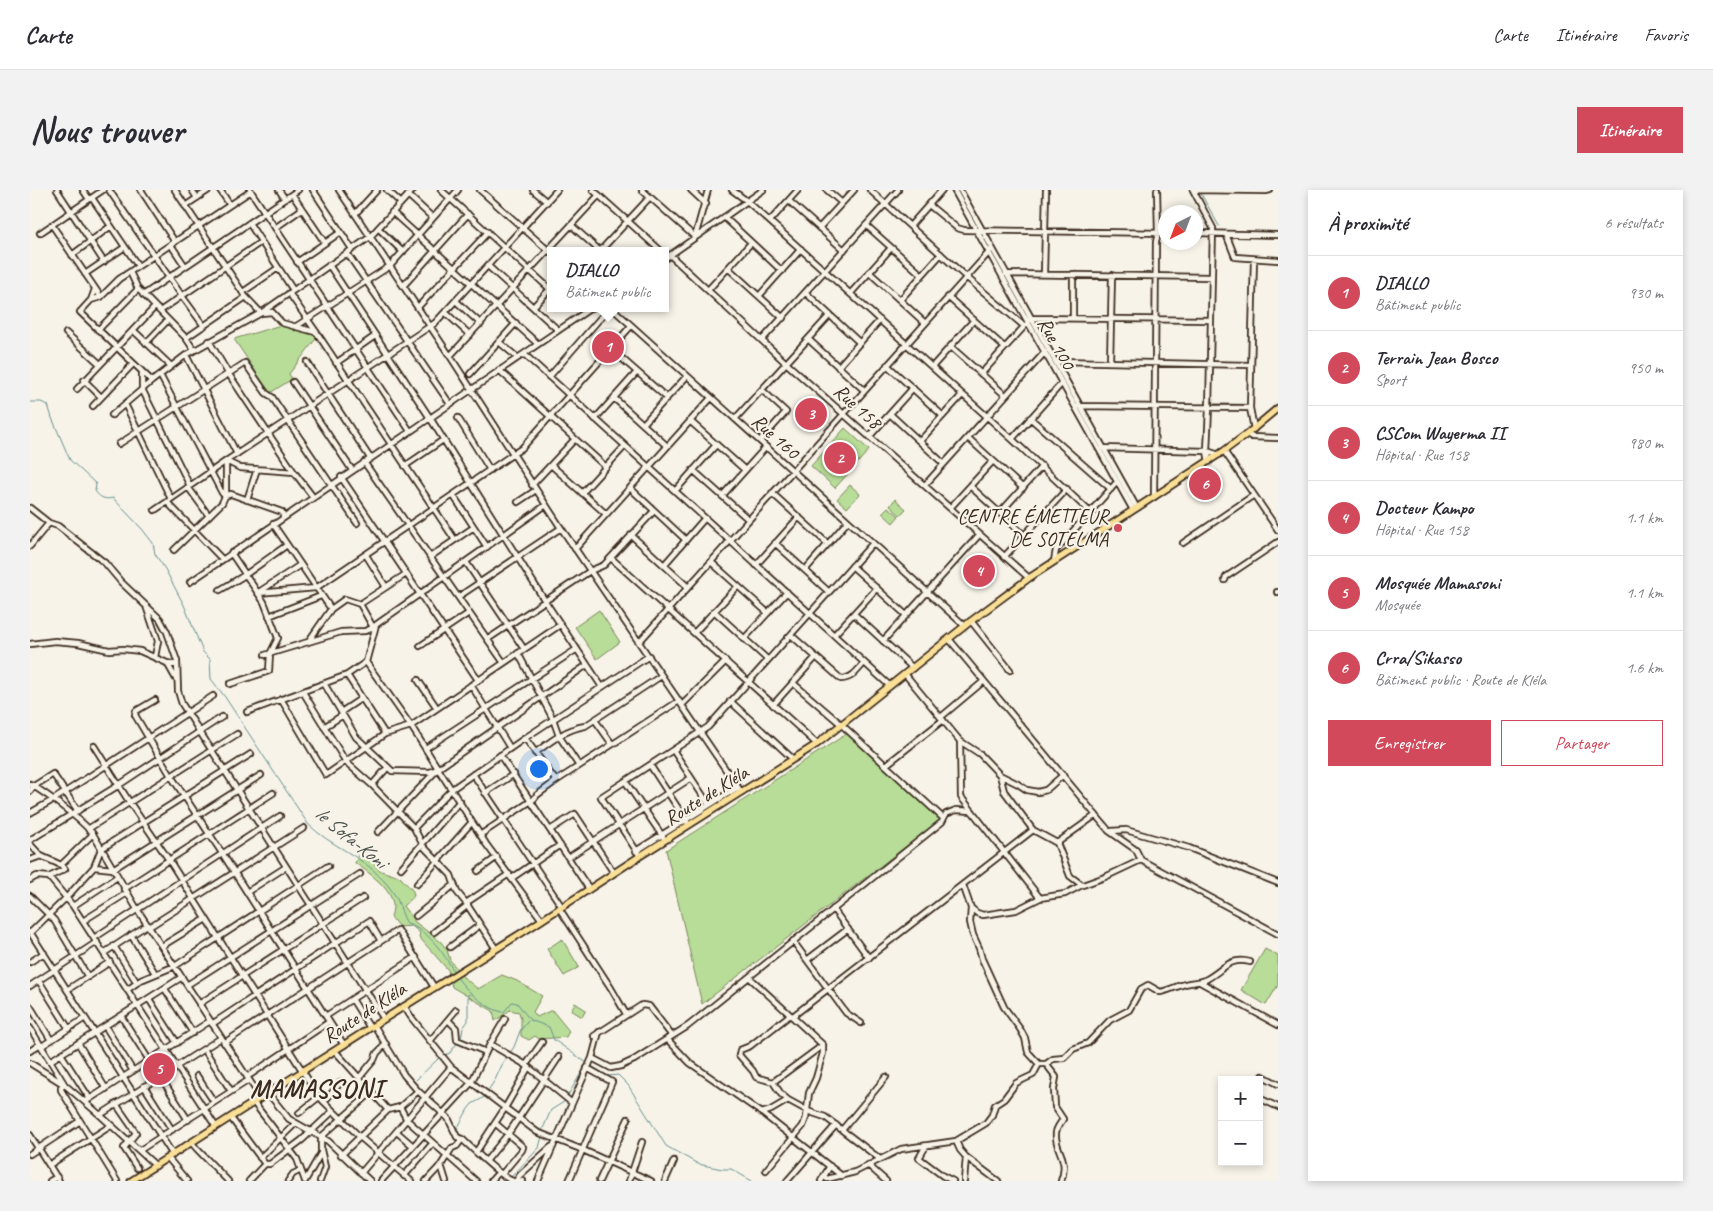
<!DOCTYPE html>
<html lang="fr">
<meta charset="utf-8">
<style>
body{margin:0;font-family:Caveat,sans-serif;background:#f2f2f3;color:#2b2b33}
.controls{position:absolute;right:15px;bottom:15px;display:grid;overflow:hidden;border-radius:0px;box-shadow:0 2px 8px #0003}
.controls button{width:45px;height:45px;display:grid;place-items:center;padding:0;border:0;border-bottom:1px solid #e1e1e2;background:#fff;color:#2b2b33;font:25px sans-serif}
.compass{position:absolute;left:1128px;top:15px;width:45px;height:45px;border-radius:50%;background:#fff;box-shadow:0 2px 8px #0003;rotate:222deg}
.you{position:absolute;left:508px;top:578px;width:18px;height:18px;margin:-12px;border:4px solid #fff;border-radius:50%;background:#1a73e8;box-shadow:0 0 0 8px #1a73e833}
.badge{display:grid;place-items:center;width:32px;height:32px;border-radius:50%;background:#d1495b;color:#fff;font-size:16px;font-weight:700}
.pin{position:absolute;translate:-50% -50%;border:2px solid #fff;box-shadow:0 1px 5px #0006}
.popup{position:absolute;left:517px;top:57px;width:122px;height:65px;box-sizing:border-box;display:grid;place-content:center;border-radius:0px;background:#fff;filter:drop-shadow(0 1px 4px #0005);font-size:16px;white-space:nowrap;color:#7c7c81}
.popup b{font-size:19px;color:#2b2b33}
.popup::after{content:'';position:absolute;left:50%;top:100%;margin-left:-10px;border:10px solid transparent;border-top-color:#fff}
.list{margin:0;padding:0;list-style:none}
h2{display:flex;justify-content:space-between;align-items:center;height:65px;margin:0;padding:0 20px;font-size:21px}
h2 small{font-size:16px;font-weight:400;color:#7c7c81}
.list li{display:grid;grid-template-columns:32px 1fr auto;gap:15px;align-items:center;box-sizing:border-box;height:75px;padding:0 20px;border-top:1px solid #e1e1e2}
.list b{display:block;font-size:19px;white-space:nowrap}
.list p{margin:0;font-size:16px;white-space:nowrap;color:#7c7c81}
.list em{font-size:16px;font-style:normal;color:#7c7c81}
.actions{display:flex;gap:10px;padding:15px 20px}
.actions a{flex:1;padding:11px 0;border:1px solid #d1495b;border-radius:0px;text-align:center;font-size:18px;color:#d1495b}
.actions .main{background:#d1495b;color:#fff}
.map{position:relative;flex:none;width:1248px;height:991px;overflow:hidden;border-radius:0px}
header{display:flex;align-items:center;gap:30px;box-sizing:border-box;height:70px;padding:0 25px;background:#fff;border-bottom:1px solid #e1e1e2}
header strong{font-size:24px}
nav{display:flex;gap:28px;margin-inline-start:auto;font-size:18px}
.intro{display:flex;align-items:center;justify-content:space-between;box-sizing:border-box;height:120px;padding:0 30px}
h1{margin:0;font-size:35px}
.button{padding:12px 22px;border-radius:0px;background:#d1495b;color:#fff;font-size:18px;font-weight:700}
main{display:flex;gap:30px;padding:0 30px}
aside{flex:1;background:#fff;border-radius:0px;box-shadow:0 2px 8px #0003}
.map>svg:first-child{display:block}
.green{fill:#b8dd98;stroke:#7a845b}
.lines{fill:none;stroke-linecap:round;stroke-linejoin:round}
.stream{stroke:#669091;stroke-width:1}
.minor-casing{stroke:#3b2a1e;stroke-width:8}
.major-casing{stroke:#3b2a1e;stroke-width:9}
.minor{stroke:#f7f3e8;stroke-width:4.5}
.major{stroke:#fadf96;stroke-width:5.5}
.poi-dot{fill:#d1495b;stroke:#f7f3e8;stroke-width:2}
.labels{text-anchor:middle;stroke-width:4.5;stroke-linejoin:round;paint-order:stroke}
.street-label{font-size:20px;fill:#3b2a1e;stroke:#f7f3e8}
.poi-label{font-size:20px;fill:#3b2a1e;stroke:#f7f3e8;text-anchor:end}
.water-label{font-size:21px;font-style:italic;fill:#4d544e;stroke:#f7f3e8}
.district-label{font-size:25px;font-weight:bold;letter-spacing:1px;fill:#3b2a1e;stroke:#f7f3e8}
</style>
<header>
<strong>Carte</strong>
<nav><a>Carte</a><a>Itinéraire</a><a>Favoris</a></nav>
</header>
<div class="intro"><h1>Nous trouver</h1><a class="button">Itinéraire</a></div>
<main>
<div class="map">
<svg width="1248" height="991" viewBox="0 0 1248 991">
<rect width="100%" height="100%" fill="#f7f3e8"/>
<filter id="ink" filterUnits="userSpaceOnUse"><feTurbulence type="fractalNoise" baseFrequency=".02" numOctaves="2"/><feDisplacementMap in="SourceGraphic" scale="10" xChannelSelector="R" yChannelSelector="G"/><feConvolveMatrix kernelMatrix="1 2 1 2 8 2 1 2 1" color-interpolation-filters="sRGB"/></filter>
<g filter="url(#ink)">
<path class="green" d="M251 135 286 144 288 146 259 184 262 189 240 203 204 149Z
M815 238 839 260 805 298 781 276Z
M820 295 830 304 817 318 807 309Z
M865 309 876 319 870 325 860 316Z
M858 317 869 326 863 333 852 323Z
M569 420 590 452 567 469 545 437Z
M818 543 910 630 672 814 636 660Z
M330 661 351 681 370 687 383 701 384 706 373 716 385 732 411 752 417 760 420 770 433 787 448 799 472 785 487 791 512 806 503 822 507 827 522 820 539 841 536 847 509 849 505 846 499 850 491 846V829L489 822 480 820 465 831 463 821 422 797 418 780 389 747 390 743 382 736 369 737 361 727C362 724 363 719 363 715 362 699 337 681 325 673Z
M532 749 549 777 534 786 517 759Z
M1235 759 1248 766V795L1236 815 1211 800Z
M545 813 556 820 552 827 541 820Z"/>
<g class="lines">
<path class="stream" d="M1170 2 1189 36
M0 212H11L18 215 22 228 40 270 66 294 65 301C70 308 75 310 83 308L112 339 123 353 125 364 135 379 154 415 173 462 180 469 181 489 195 507 278 634C300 656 333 666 353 690 358 695 364 703 367 709 371 718 372 725 377 734 398 740 414 763 424 782
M427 787C435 800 459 821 474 822L482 812 487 813 500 830 519 837 524 850 557 873
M431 849 433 838 438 831V805L440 804
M415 865 420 863 428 852
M560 875 578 886 588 885 598 895 636 956 668 974 692 979H701L722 991
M386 890 410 867
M512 941 521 920 534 912 557 873
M429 946 427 939 438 919 442 914 453 908 465 890 472 875 484 857 490 841 498 831
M415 961 420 955 426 953 428 949
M481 987 509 958 512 946"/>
<g class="minor-casing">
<path id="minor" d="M27 0 74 72
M53 0 59 9
M79 0 152 106 174 136
M111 0 145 52
M145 0 215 106 231 123 242 122 252 133 285 142
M162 0 167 8
M190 0 200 15
M220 0 380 241
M249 0 255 9
M283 0 322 59
M309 0 420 166 529 335 711 602
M357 0 371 13
M411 0 520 99
M450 0 520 62
M503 0 517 12
M563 0 631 61
M612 0 665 47 678 0
M661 0 676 14
M702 0 717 11 982 249 1076 337
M797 0 812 13
M840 0 936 87 994 136
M924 0 1103 320
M930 0 1107 318
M1163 0 1183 38 1179 218 1177 261 1179 272
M1164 0 1236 1 1240 0
M262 4 295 53
M378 5 403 28
M62 8 108 76
M759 11 814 60
M899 15 927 38 934 40 1136 43
M155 16 179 0
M362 22 508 154
M325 24 347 0
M694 27 752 81
M740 31 768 0
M219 33 263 100
M22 35 71 107
M541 35 570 61
M836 35 892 85
M880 36 912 0
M245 38 272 19
M348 38 373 62
M789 38 824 0
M10 43 73 0
M1166 43 1248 45
M1196 44 1205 67 1248 70
M141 55 155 76
M570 61 620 7
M317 63 420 214
M42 65 81 36
M640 65 756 173 999 388
M636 68 733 0
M1224 69 1220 218 1224 239
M267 72 311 42
M299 75 400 228 515 411 572 497
M458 76 528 140
M698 78 753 128
M100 82 108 99 156 148 164 160
M839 82 895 133
M55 84 95 57
M976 84 1181 87
M1014 84 1016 0
M1043 84V128
M374 95 438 24
M65 99 61 110 50 122 122 191 156 165 231 123 340 47 383 0
M678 100 721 53
M213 102 248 78
M259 103 287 143 425 350
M776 103 830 153
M821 103 861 58
M113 105 268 0
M729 106 771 59
M918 107 974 157
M61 110 71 107 89 89 221 1
M870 110 911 64
M427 112 451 134
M388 117 458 42
M503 117 520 99
M582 118 935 436
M130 121 231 52
M416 123 440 145
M265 137 360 76 428 0
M68 140 108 99
M103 140 141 176
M36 143 70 174
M156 148 216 107
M778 149 834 200
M732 150 868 0
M179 151 198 183 264 282 283 307
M469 152 488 168
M116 153 138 130
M921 157 975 205
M581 159 637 208
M494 164 860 496
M156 165 207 264
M420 166 569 5
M1026 171 1221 175
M277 172 340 268
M1080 172 1082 85
M306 173 345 146
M857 175 913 226
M808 177 850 130
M902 177 944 130
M469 180 576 277
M112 182V199L160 296
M440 184 486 133
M951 184 1002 128 1181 130
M130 185 192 303 195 306 201 304 252 322 253 326
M519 187 579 118
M54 190 71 207
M263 192 322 280
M47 199 125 117
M584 208 637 256
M95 214 141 309 137 312 192 369
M63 216 103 174
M1049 216 1220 218
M860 224 914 274
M82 225 122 191
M428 228 460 280
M1000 228 1081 299
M565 229 607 182
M705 229 800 125
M660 231 715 280
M613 234 657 186
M1217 244 1222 247 1248 248
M839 247 883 198
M938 248 993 298
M982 249 1032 193
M730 251 756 222 732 200
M890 251 932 205
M89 254 215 173 236 203 242 207 327 333
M1073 258 1177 261 1189 265
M1194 261 1248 340
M334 272 474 473
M521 275 576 324
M375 276 413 250
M663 280 718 329
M311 287 448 490
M502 295 545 249
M895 295 1015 162
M940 296 994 345
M158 297 179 326
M600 298 656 350
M645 301 686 255
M552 303 595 256
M742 303 798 354
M423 305 457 357
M692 306 736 257
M1124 307 1126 52 1128 43 1127 0
M141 309 196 271 405 133 527 0
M217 310 227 279
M488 312 506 300
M0 318 19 333 28 336 75 373 91 392 130 429 137 442 147 471 148 501 152 514 354 829
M920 318 963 271
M125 320 137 312
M970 323 1012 276
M243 334 301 419
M601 345 658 397
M745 353 799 402
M1153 353 1224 305
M0 356 19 333
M545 359 681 208
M144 360 192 313 196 304V271L210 278 264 282
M336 365 356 397
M400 367 444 337
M974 367 1037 299
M581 368 787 554
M1024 371 1026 360 1087 292
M436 372 494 459
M681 372 738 423
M634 375 675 328
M726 375 769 327
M822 376 876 425
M775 380 818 331
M1195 390 1196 387 1248 352
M160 392 561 118
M190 400 215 385 257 355
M229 402 270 375
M1247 402H1248
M228 403 286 398 492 258 601 136
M428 407 531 338
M330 414 376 384
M116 416 128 451 125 467
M684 421 738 470
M824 424 883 478
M239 426 291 406
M941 431 980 480
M664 443 708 396
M761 445 811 489C822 489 828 480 834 473
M804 445 847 398
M458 449 560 381 574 375 624 321
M714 449 757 402
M919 449 1079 641 1106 660 1111 670
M853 451 949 345
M278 452 301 419 315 409 330 414 344 439
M609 452 962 59
M0 454 25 451 48 453 79 460 93 459 110 461 137 473 147 475
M390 456 439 423
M488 463 523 529 529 546 549 576
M235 465 311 442 335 441 340 439 516 315
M336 472 381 536 456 654 512 730
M137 473 146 489
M875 484 930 551 950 564 970 585 988 594 997 600 1008 602 1016 600 1033 585
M388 490 407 518
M763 493 812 535 913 628
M200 494 239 481 240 464 248 448 234 412 201 363
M295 495 326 547 362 581 400 582 409 578 557 475
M441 495 480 558
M273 502 316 572 342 595 384 638 394 657 421 685 427 702 436 713 466 759
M251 509 296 585 355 544 317 485
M125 510 106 521 105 525 141 586 192 663 314 855
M700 511 763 569
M652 515 696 471
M743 515 786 467
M217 522 317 485 336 472 346 435
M311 522 332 508
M911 527 954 491
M565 530 582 554
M294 537 313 525
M355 544 381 536 530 435
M495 548 526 591
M930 551 931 607 1010 708
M64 556 100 613 139 670 289 907 330 947 381 991
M396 558 547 459
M643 560 679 615
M505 563C521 551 536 539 555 536L631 486
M470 565 559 699
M620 575 657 632
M856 575 913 530
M443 584 532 717
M970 585 974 601 1003 640 1027 653 1040 686 1052 695
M595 591 633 647
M0 594C17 604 51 629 63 644L107 719 231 908
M342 595 358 577
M0 601 4 596 23 584 48 621
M455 603 484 584
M0 623 23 610 183 506
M384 638 422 599 495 548 619 466
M58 639 207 544
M520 640 545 624 584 683
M1081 641 1096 640 1159 658 1248 693
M348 642 406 581
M450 645 504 609 507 605 526 591 649 511
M0 650 89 595 192 527
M1027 653 1066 625
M0 654 11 666 31 675 35 679 19 687 7 686 0 690
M606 661 708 597
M610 666 571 607 678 537 843 353
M539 667 661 588
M0 670 11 666
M1111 670 1248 744
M31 675 63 644
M64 677 83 679 231 585
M371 678 430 611
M448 681 467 667
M19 687 43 716 186 937
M482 688 530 655
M387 694 442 632
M933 695 941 718 940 732 943 745 949 758 952 769 974 817 990 839 995 848 998 862 1009 874
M94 699 243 603
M217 702 256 677
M0 706 24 730 58 787
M436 713 479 684
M43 716 87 687
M529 718 581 798 596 824
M941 718 947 723 953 725 986 720 1010 708 1035 704 1050 696 1075 687 1111 670
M803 719 839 768
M386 726 424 695
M53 731 97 703
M119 737 274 638
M0 742 143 965
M404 742 438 715
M0 743 37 707 64 677 71 659 221 564
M101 745 125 783
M64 748 250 626
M763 751 816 823 831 833
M84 756 107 793
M132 756 176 729
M420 757 450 735
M74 763 117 735
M777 770 818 739
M0 772 14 763
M719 787 793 855V863L786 888 779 903 776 928 773 936 736 980
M9 791 39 839
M1170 792 1248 835
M157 795 330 684
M0 796 67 752
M135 799 163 843
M37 800 80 772
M97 800 111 790 145 776 298 676
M119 809 147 853
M322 809 340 838
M169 814 333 708
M0 816 21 850
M374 816 381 827 421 877 507 942 553 960 621 991
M760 825 720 856 710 860 709 865 723 881 726 887 743 892 751 904 758 910 780 922 795 927 850 969
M91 826 119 870
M296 826 386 767
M763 826 1003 640
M418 830 426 838 427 850 456 862
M182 834 339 731 351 751
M344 835 374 885 388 901 418 928 427 947 432 949
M75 836 103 881
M0 838 35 895 70 925 126 976
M564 846 612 815 619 816 642 846
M637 849 660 873 732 923 812 986
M400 851 426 820
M48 853 76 899
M194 853 368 740 404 797
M460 854 496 875 542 913
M12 856 55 828
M174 859 201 901
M0 861 10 854
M305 861 358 920
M31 864 60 909
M562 868 581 878 591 876 604 870 658 836 912 632 916 624 926 620 942 621
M20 871 152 787
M0 873 35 895 31 897V900L87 991
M114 874 124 890
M1016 874 1026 887 1024 899 1025 917 1033 929C1031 933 1026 938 1026 943 1024 960 1040 968 1031 991
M496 875 512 852
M130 886 158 930
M167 886 184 912
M1233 886 1248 894
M217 887 299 832
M329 888 344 870 347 863 356 854
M743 892 793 855
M114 896 142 940
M238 903 259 929 298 951 340 991
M1229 908 1248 917
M55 912 180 831
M294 912 311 892
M224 913 267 969 275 991
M86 914 106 943 94 958 107 978
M370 917 377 930 446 991
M269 923 289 907
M732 923 741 920 758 910
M70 925 191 848
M201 928 235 974
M465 933 493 957 492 960 472 984
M812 940 856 887
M367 942 383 956
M0 945 29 991
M926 951 930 960 936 967 968 991
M162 953 167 959 198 991
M896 956 889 968 913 986 923 991
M110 960 219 890
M446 962 475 918 498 878
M0 964 50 931
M311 965 358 920 370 917 388 901
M138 968 157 991
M230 968 266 933
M457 970 478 944 529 867
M19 975 82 935
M411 975 416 991
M838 975 856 991
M331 983 421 877
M374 986 402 954
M797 989 825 982 871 959 926 951 956 933 962 925 965 915 974 909 986 893 1003 885 1009 874H1016L1023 869 1034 868 1043 859 1058 853 1080 830 1099 820 1111 799 1118 795 1130 802C1138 801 1144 797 1152 795 1159 792 1168 793 1175 790 1193 781 1199 766 1220 772
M20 991 27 987
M219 991 235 974H240L272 950 303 921
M258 991 263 984 271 980
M275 991 291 963
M290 991 295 977 291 960V947L342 902
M351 991 441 893 460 854 475 829
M396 991 411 975 422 958 427 956 432 949C442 958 473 989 483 991
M461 991 469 982
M486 991 490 985 521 957
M488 991H493
M508 991 562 868 569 842
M539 991 582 892 557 878
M569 991 598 929
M599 991 612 952
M635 991 644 971
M757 991 806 935
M791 991 800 976
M934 991 936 967"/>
</g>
<g class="major-casing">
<path id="major" d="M101 991 354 829 501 737 610 666 787 554 941 431 999 388 1194 261 1217 244 1248 218"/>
</g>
<use href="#minor" class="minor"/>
<use href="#major" class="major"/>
</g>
</g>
<circle class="poi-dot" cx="1088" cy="338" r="5"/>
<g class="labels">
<g class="street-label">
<text transform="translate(1027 153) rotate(61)" y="7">Rue 100</text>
<text transform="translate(828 216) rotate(42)" y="7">Rue 158</text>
<text transform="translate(746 246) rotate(42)" y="7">Rue 160</text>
<text transform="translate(676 605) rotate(-32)" y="7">Route de Kléla</text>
<text transform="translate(334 822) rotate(-33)" y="7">Route de Kléla</text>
</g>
<g class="poi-label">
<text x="1078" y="333">CENTRE ÉMETTEUR<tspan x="1078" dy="23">DE SOTELMA</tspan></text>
</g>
<g class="water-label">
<text transform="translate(321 647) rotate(39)" y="7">le Sofa-Koni</text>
</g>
<g class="district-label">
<text x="287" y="907">MAMASSONI</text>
</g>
</g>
</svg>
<div class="controls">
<button>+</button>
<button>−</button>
</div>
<svg class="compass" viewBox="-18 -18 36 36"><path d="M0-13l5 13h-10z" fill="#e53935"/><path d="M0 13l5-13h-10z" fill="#7c7c81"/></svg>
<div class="you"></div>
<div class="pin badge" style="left:578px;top:157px">1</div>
<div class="popup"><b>DIALLO</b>Bâtiment public</div>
<div class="pin badge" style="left:810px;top:268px">2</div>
<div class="pin badge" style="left:781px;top:224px">3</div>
<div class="pin badge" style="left:949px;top:381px">4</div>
<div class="pin badge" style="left:129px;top:879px">5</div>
<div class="pin badge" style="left:1175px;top:294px">6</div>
</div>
<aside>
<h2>À proximité<small>6 résultats</small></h2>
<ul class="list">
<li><span class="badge">1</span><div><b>DIALLO</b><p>Bâtiment public</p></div><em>930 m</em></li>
<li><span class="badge">2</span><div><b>Terrain Jean Bosco</b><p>Sport</p></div><em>950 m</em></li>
<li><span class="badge">3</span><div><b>CSCom Wayerma II</b><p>Hôpital · Rue 158</p></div><em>980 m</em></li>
<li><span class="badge">4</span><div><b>Docteur Kampo</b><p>Hôpital · Rue 158</p></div><em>1.1 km</em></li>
<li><span class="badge">5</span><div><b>Mosquée Mamasoni</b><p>Mosquée</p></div><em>1.1 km</em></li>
<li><span class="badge">6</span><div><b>Crra/Sikasso</b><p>Bâtiment public · Route de Kléla</p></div><em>1.6 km</em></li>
</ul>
<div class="actions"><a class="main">Enregistrer</a><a>Partager</a></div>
</aside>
</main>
